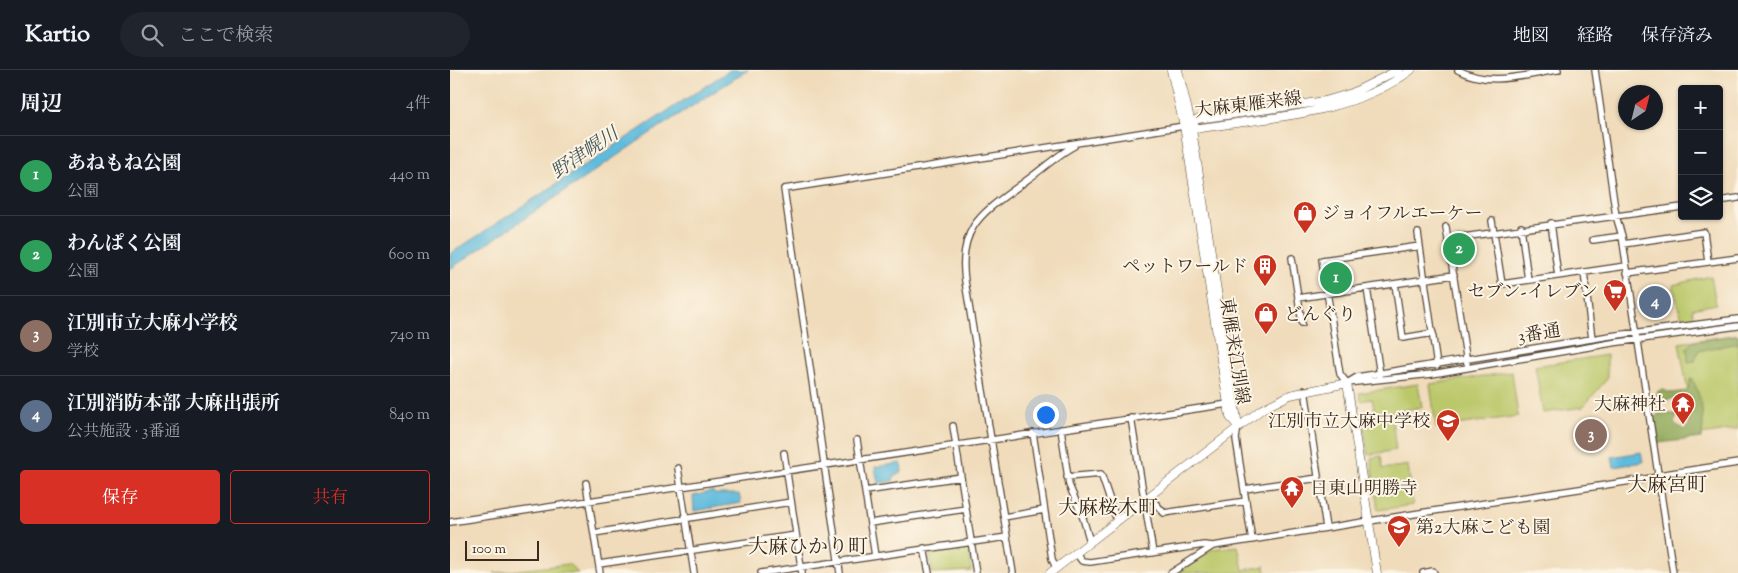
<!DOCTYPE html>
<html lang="ja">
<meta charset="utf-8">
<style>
body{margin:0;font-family:"Sorts Mill Goudy","Noto Serif JP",serif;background:#20242c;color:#f1f3f6}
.controls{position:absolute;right:15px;top:15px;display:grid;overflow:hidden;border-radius:5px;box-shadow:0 1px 4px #0004}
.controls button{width:45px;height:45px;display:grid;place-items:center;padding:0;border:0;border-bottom:1px solid #363941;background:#171b24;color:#f1f3f6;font:25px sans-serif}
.compass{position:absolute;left:1168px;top:15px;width:45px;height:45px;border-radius:50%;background:#171b24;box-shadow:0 1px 4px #0004;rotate:35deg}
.scale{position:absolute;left:15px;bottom:12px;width:74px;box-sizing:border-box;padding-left:5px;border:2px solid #3b2a1e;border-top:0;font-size:14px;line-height:18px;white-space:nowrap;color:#3b2a1e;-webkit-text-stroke:4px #fcf5e5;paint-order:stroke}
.you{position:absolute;left:595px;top:344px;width:18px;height:18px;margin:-12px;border:4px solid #fff;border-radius:50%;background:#1a73e8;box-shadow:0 0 0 8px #1a73e833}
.badge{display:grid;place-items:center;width:32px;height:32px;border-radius:50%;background:#d93025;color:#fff;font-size:16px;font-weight:700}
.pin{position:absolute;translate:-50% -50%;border:2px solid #fff;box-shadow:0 1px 5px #0006}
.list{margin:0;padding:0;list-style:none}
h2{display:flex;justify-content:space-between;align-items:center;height:65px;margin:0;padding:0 20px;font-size:21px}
h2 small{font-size:16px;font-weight:400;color:#9ea1a6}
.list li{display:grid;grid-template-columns:32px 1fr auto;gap:15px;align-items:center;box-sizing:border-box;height:80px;padding:0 20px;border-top:1px solid #363941}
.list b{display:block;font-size:19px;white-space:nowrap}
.list p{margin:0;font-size:16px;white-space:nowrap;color:#9ea1a6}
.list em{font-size:16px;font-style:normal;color:#9ea1a6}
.actions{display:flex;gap:10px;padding:15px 20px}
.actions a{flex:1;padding:11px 0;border:1px solid #d93025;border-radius:5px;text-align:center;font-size:18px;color:#d93025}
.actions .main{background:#d93025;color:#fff}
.icon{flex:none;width:28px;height:28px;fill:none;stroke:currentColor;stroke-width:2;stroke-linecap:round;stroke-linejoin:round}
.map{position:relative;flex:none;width:1288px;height:503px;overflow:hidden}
header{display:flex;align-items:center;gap:30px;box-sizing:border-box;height:70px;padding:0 25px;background:#171b24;border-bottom:1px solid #363941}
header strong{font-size:24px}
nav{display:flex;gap:28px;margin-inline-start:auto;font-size:18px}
.search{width:350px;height:45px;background:#20242c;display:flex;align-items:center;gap:12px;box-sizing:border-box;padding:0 18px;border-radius:28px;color:#9ea1a6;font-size:19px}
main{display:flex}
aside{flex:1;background:#171b24}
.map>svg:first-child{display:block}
.green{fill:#bbc86a;stroke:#7b7944}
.forest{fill:#94ac5e;stroke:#686b3e}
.water{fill:#5fbbdd;stroke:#4d727e}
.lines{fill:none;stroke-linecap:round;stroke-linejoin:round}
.minor-casing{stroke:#564536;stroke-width:8}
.major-casing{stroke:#564536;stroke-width:9}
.minor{stroke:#fff;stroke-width:5.5}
.major{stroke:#fff;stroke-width:8}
.labels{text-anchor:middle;stroke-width:4;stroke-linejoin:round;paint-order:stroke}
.street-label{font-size:18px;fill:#3b2a1e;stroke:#fcf5e5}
.poi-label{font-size:18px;fill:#3b2a1e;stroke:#fcf5e5;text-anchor:start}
.water-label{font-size:19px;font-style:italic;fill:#465657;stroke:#fcf5e5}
.quarter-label{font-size:20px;fill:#3b2a1e;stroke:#fcf5e5}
</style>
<header>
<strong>Kartio</strong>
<div class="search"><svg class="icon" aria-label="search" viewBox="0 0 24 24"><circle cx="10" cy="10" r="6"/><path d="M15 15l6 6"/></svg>ここで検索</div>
<nav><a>地図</a><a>経路</a><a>保存済み</a></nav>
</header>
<main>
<aside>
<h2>周辺<small>4件</small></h2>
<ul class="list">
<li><span class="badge" style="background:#2e9e5b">1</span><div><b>あねもね公園</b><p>公園</p></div><em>440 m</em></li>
<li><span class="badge" style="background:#2e9e5b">2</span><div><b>わんぱく公園</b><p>公園</p></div><em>600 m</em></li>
<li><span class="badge" style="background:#8d6e63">3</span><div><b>江別市立大麻小学校</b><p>学校</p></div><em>740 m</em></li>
<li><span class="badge" style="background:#5c6f8a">4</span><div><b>江別消防本部 大麻出張所</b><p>公共施設 · 3番通</p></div><em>840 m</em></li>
</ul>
<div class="actions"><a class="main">保存</a><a>共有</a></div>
</aside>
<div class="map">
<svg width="1288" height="503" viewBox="0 0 1288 503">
<rect width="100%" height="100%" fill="#fcf5e5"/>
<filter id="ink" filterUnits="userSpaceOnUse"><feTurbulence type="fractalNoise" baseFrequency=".02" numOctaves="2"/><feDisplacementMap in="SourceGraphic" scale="10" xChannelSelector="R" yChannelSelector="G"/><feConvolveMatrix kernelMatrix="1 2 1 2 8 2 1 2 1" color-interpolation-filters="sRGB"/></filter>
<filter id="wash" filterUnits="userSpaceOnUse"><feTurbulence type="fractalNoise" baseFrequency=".0096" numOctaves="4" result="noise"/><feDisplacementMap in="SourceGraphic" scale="20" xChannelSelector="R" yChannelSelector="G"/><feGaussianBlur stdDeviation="1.12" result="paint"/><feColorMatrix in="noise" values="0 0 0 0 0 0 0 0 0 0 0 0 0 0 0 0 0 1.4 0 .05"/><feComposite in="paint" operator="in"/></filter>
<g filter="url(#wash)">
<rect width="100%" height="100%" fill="#f0dcbb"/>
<path class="green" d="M1015 168 1017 184 1003 185 1002 174 1005 170Z
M892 190 895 218 880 221 877 199 883 198 882 191Z
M1261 206 1266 234 1242 239 1245 250 1233 253 1223 215Z
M1288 264V359L1246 366 1229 273Z
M1157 285V309L1133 337 1093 343 1085 296Z
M1062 302 1068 346 986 358 980 314Z
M968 314 972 337 941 342 946 380 918 385 912 345 925 342 922 329 911 331 909 323Z
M931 386 933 399 958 395 963 435 928 440 921 388Z
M516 474 519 477 521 501 482 503 480 486 483 480Z
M788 476 793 500 815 496 816 503H727L762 479Z
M119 494 128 503H44Z"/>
<path class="forest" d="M1288 265V273L1248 281 1245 291 1238 292 1237 278 1242 272Z
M1241 308C1251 322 1256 351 1251 368L1208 373 1204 349 1208 344H1228L1224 353 1234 360 1239 355 1238 340 1228 327 1211 332 1206 337 1204 332 1208 321 1214 320 1220 323 1237 321Z"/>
<path class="water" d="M280 0H298L199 64 0 199V184Z
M1191 382 1193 392 1164 397 1162 387Z
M451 393 452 402 444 407 443 411 428 413 425 397Z
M263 421 264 424H289L291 433 244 441 243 426Z"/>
</g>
<g filter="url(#ink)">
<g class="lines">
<g class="minor-casing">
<path id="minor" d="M1008 0C1040 17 1074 5 1108 0
M1145 0 1166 146 1172 166 1223 503
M1269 131 1288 128
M1042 151 1052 214 1176 196
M1101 153 1108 206
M996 157 1017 293
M1071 157 1078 210
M968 163 987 296
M998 169 1232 137
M1143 170 1172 166
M1173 174 1254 162 1258 192
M842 188 852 253
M1134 202 1142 269
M1177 203 1288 188
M945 214 953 268 983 263
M917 218 930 305
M848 228 1004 205
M897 313 907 307 1160 266 1288 249
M897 313 982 304 1162 273 1288 256
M897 313 890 304 872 190 970 176
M855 320 876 458
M681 348 703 483
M503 356 526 503
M788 356 786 369 802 470
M611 359 619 415 633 448 640 472
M583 363 602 489 606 498
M407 370 425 486
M334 383 352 503
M228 398 244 503
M1208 405 1288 393
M617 407 651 404 667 451
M136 413 150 503
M795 419 868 408
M415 421 511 407
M699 426 714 443 796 431
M554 447 594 440
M0 452 778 334
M420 453 516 439
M144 463 341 432
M474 478 479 503
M626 483 632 491 640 492 754 475 763 476
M149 494 346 465
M311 503 557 467
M390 503 334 119 734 56
M563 503 515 211C507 154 536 141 577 110 593 99 607 85 624 76
M721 503 763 476 970 443 1208 407
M973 503 983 501 984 503"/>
</g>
<g class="major-casing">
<path id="major" d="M721 0 734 56 780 347 788 356
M728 0 741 53 788 356
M738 54 748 49 875 31 902 23 948 0
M739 57 750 58C820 47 902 45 961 0
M600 503 812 339 840 325 897 313 927 503"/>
</g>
<use href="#minor" class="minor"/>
<use href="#major" class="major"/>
</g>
</g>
<defs>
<g id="shop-pin" transform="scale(1.25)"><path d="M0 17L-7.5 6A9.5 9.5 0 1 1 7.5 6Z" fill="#c8321e" stroke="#fcf5e5"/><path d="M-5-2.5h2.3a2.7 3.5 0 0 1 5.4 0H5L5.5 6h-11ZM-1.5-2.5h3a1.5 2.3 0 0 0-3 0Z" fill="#fff"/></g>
<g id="building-pin" transform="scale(1.25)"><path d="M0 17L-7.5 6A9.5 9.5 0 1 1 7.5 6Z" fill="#c8321e" stroke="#fcf5e5"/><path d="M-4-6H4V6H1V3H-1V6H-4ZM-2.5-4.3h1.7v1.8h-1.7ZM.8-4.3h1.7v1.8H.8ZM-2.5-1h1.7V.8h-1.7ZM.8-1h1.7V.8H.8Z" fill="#fff"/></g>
<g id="supermarket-pin" transform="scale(1.25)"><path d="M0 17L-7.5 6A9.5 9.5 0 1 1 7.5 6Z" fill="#c8321e" stroke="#fcf5e5"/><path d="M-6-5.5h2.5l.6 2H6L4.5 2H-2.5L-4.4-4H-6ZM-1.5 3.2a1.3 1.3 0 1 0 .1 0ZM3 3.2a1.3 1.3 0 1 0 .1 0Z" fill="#fff"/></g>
<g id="temple-pin" transform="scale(1.25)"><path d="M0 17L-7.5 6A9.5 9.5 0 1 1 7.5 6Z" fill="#c8321e" stroke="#fcf5e5"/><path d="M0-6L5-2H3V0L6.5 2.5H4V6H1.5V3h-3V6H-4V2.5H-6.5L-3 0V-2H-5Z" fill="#fff"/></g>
<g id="school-pin" transform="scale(1.25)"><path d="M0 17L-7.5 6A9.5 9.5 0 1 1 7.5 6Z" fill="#c8321e" stroke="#fcf5e5"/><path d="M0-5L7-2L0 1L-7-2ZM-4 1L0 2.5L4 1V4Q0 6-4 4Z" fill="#fff"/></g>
</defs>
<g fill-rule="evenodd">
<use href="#shop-pin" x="855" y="143"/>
<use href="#building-pin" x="815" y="196"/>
<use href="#supermarket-pin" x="1165" y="221"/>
<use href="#shop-pin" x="816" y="244"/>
<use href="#temple-pin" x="1233" y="334"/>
<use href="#school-pin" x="998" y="351"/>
<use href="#temple-pin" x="842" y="418"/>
<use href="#school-pin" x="949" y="457"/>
</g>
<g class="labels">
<g class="street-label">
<text transform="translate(798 34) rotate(-7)" y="6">大麻東雁来線</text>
<text transform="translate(1089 263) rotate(-9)" y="6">3番通</text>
<text transform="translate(785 281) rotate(81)" y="6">東雁来江別線</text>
</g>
<g class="poi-label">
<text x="872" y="149">ジョイフルエーケー</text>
<text x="798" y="202" text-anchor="end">ペットワールド</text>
<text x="1148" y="227" text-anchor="end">セブン-イレブン</text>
<text x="834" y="250">どんぐり</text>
<text x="1216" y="340" text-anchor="end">大麻神社</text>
<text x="980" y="357" text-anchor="end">江別市立大麻中学校</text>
<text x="860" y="424">日東山明勝寺</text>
<text x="966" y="463">第2大麻こども園</text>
</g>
<g class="water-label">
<text transform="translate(134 82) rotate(-34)" y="7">野津幌川</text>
</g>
<g class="quarter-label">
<text x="1217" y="421">大麻宮町</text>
<text x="658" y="444">大麻桜木町</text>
<text x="358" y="483">大麻ひかり町</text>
</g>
</g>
</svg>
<div class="controls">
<button>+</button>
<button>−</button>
<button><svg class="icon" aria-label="layers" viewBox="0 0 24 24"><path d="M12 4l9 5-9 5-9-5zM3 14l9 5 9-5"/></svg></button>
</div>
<svg class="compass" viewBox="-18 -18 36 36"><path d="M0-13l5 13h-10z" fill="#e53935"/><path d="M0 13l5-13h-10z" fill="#9ea1a6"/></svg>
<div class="scale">100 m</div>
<div class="you"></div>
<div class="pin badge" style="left:886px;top:208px;background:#2e9e5b">1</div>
<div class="pin badge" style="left:1009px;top:179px;background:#2e9e5b">2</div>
<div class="pin badge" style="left:1141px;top:365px;background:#8d6e63">3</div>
<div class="pin badge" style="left:1205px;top:232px;background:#5c6f8a">4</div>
</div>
</main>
